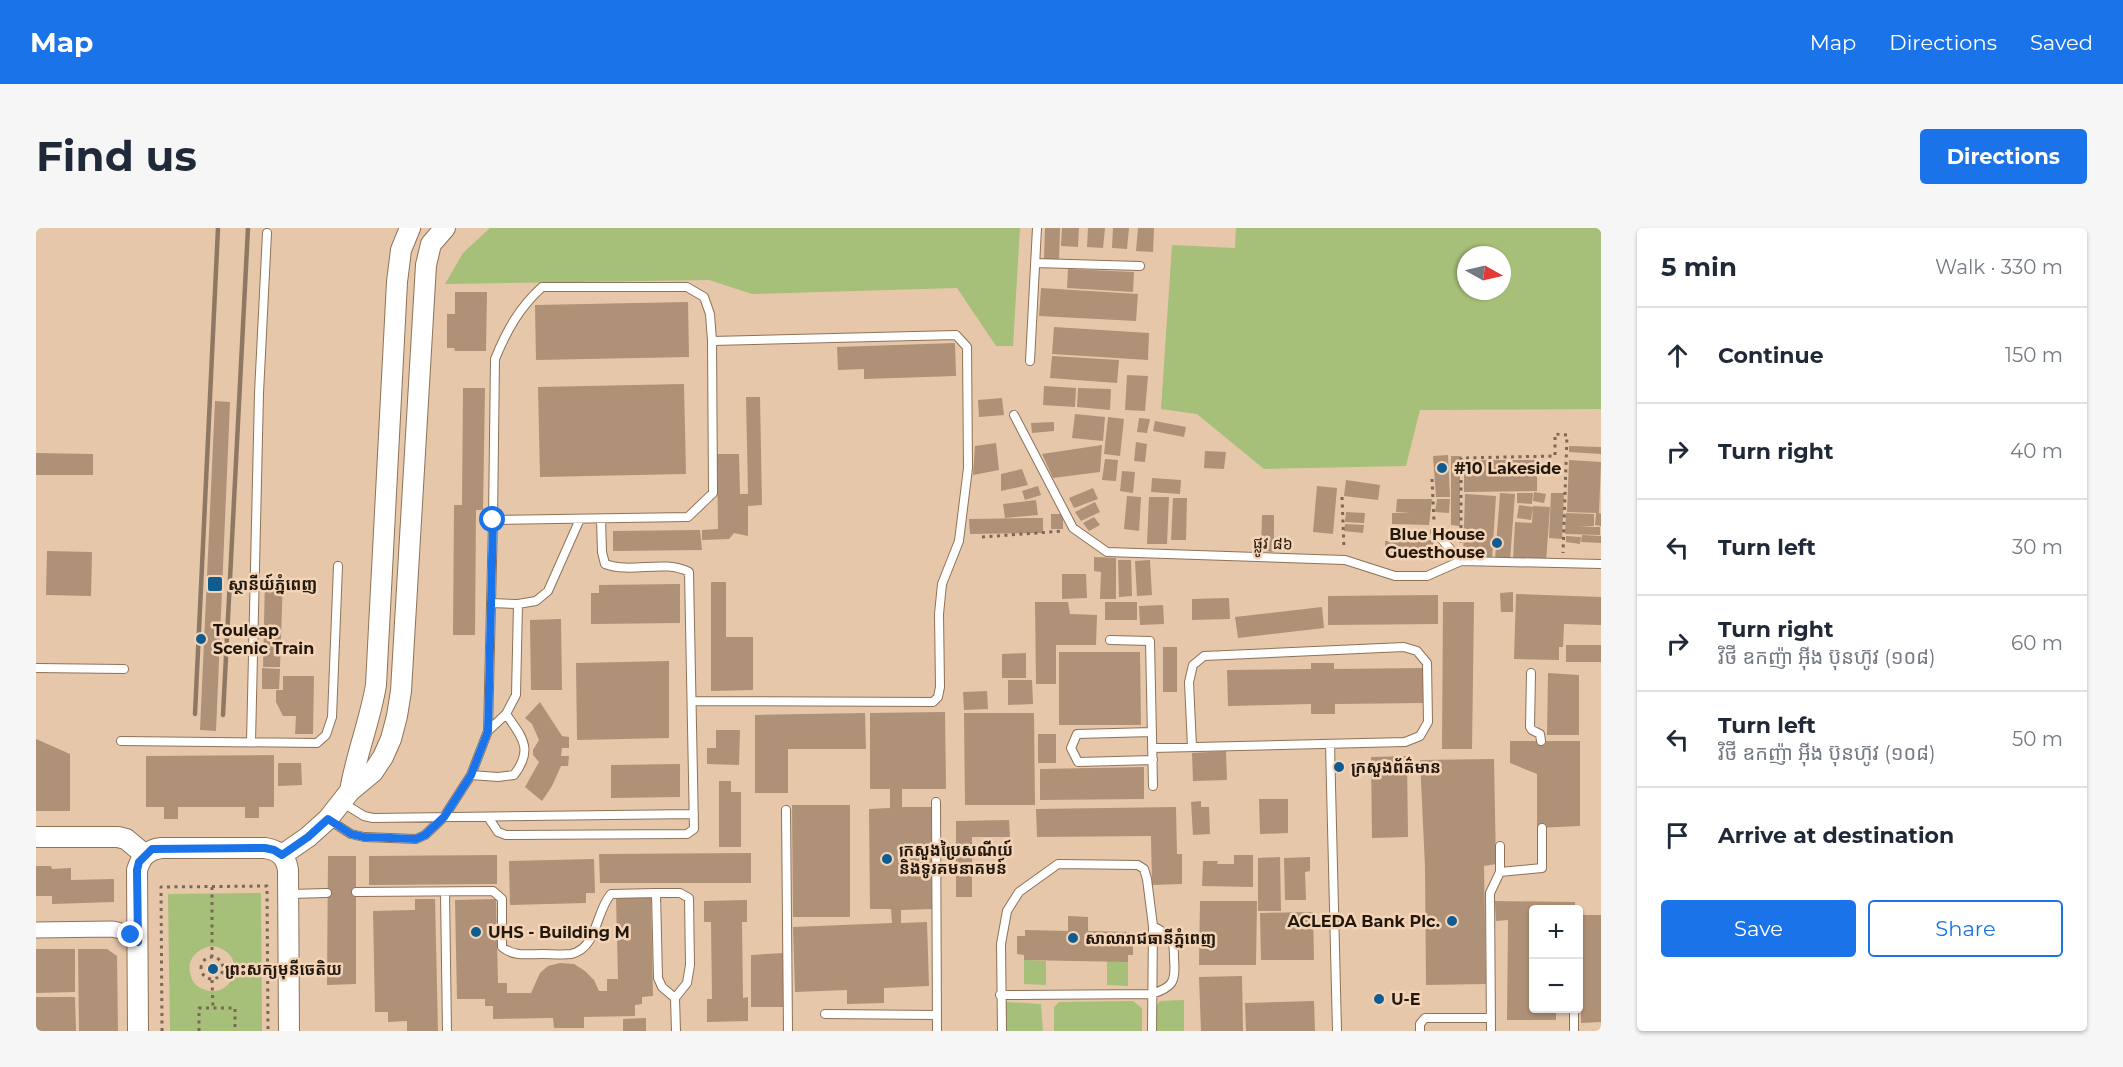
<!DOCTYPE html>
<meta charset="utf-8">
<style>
body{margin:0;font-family:Montserrat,"Noto Sans Khmer",sans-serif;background:#f6f6f7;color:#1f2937}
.controls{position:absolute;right:18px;bottom:18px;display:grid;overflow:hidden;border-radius:6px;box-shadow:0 2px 4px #0004}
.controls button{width:54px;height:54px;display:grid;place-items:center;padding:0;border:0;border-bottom:2px solid #e0e1e3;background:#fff;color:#1f2937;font:30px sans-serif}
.compass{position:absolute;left:1421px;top:18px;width:54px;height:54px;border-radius:50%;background:#fff;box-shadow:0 2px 4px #0004;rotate:98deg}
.stop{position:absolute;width:18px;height:18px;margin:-14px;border:4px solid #1a73e8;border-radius:50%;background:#fff}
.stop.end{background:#1a73e8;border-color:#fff;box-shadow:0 2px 6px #0008}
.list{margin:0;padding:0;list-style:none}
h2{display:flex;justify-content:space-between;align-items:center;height:78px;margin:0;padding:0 24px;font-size:26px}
h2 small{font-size:20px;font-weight:400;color:#747a83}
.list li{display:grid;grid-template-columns:39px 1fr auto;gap:18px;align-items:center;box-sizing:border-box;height:96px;padding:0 24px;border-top:2px solid #e0e1e3}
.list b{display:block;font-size:22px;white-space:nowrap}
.list p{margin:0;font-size:20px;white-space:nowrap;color:#747a83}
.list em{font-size:20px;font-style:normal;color:#747a83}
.actions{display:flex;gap:12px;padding:18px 24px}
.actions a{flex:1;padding:14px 0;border:2px solid #1a73e8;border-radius:6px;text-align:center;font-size:21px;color:#1a73e8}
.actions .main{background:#1a73e8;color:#fff}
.icon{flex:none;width:33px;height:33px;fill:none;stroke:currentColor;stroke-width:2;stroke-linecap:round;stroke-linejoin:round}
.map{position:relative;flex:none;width:1565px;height:803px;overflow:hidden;border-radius:6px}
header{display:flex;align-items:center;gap:36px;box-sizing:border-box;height:84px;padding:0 30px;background:#1a73e8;color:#fff}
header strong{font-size:28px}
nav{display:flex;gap:33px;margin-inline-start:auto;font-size:21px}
.intro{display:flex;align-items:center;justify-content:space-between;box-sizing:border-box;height:144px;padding:0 36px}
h1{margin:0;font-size:42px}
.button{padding:15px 27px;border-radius:6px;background:#1a73e8;color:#fff;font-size:21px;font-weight:700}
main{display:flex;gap:36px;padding:0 36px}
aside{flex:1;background:#fff;border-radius:6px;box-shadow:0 2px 4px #0004}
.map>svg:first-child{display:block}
.green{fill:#a6bf79;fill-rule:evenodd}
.building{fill:#ae9176}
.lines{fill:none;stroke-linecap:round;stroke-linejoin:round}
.service-casing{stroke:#8e7258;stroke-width:10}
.minor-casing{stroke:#8e7258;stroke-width:17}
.tertiary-casing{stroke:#8e7258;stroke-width:22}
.path{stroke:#7b6755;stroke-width:3;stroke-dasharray:3 4.5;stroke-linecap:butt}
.service{stroke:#fff;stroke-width:8}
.minor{stroke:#fff;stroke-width:15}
.tertiary{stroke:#fff;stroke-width:20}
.rail{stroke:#8e7863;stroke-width:4.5}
.route{stroke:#1a73e8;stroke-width:8}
.poi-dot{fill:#105c90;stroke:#f3d4b7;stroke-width:2}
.labels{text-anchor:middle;stroke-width:5;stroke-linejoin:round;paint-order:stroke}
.poi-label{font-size:16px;font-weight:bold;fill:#23180e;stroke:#f3d4b7;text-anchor:start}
.street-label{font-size:16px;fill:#23180e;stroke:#f3d4b7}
</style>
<header>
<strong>Map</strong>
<nav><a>Map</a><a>Directions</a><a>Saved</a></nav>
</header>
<div class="intro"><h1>Find us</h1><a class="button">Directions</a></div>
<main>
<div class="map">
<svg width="1565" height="803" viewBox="0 0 1565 803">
<rect width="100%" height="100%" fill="#e6c7aa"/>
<path class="green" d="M454 0H984L977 118H960L921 60 716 66 673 52 409 56 427 25Z
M1200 0H1565V181L1384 182 1370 238 1228 241 1161 186 1125 181 1136 17 1199 20ZM1430 27H1466V63H1430Z
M225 665 226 803H134L132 666ZM176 718C215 724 198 774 167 761 161 759 156 754 155 748 149 732 162 720 176 718Z
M988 732 1010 733V757L988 756Z
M1071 733 1092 734V758L1071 757Z
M1148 772V803H1121V777L1124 773Z
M1097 773 1106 780V803H1018V779L1023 774Z
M970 774 1005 776 1007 803H970Z"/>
<path class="building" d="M1009 0H1024L1023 32 1008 31Z
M1026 0H1043L1042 19 1025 18Z
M1052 0H1069L1067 20 1051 19Z
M1077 0H1093L1091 21 1076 20Z
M1102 0H1118L1117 24 1100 23Z
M1032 41 1098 44 1097 64 1031 60Z
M1005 60 1102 66 1100 93 1003 88Z
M419 64H451L450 123H419L418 120H411V86H419Z
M652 74 653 129 500 132 499 77Z
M1018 99 1113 105 1112 132 1016 126Z
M919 115 920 148 828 151V141L802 142 801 119Z
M1016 128 1083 132 1081 155 1014 150Z
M1091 147 1112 148 1109 183 1089 182Z
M648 156 650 246 504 249 502 159Z
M1008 158 1040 160 1039 179 1007 177Z
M427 160H449L447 282H440L439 407H417L418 277H426Z
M1042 160 1075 161 1074 182 1041 179Z
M710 169H724L726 277 712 278V308L698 305 693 311 666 312V302L682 301 681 226H703L704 266H712Z
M966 170 968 187 943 189 942 172Z
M179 173 194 174 180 503 164 502Z
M1039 186 1069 189 1067 213 1036 210Z
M1072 189 1088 191 1084 228 1068 226Z
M1103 190 1114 191 1111 205 1101 204Z
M1119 193 1150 199 1148 209 1117 203Z
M1018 194V203L996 205 995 195Z
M1100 214 1111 216 1109 234 1098 233Z
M960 215 963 242 937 247 939 218Z
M1066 217 1064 244 1017 250 1006 226Z
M1533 218 1565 219V226L1533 224Z
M1169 223 1190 224 1188 241 1168 240Z
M0 225 57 226V247H0Z
M1412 227 1414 269H1400L1397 228Z
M1415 228H1424V298L1415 297Z
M1069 231 1082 232 1080 253 1066 252Z
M1428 232H1501V263L1428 264Z
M1533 232 1565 234 1563 285 1565 286V298L1559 297 1560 285 1531 284Z
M986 241 992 257 965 263V246Z
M1086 243 1099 244 1097 265 1084 263Z
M1116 250 1145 252 1144 266 1115 264Z
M1310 252 1344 257 1342 272 1308 268Z
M1002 258 1005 267 989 272 986 263Z
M1281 258 1301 260 1297 306 1277 304Z
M1057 260 1062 271 1038 280 1033 270Z
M1498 264 1510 266 1508 275 1497 273Z
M1464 265 1479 266 1474 332 1459 331Z
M1481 265H1497L1496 276 1481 275Z
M1515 265H1528L1526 311 1513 310Z
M1429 266 1460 268 1456 332 1427 329Z
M1091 268 1105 269 1103 303 1088 301Z
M1113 269H1133L1131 316H1111Z
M1137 270H1151L1150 312H1135Z
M1361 271H1396L1393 297 1356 296V285H1375L1360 284Z
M1401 271H1414L1413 285 1399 284Z
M1000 272 1002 287 969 290 967 276Z
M1059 274 1064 284 1045 293 1039 284Z
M1483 277 1497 279 1495 292 1481 290Z
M1497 278 1514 279 1510 334 1477 332 1479 294 1496 295Z
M1310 284 1329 285 1328 295 1309 294Z
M1530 285 1558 286V298H1543L1558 299V303V299H1564V307L1529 306Z
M1015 286H1027V301H1015Z
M1226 287H1238V324L1225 323Z
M1058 289 1064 297 1053 303 1047 295Z
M992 290H1007V305L934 306 933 291Z
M1309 296 1328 297 1327 305 1308 303Z
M664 302 666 322 577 323V303Z
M1546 307 1565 308V315L1545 314Z
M1530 308 1545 309 1544 316 1530 314Z
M1397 312 1398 329 1350 330 1349 313Z
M11 323 56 324 55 368 10 367Z
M1058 329 1080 330V371H1064L1065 344 1058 343Z
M1082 332H1095L1096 368 1083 369Z
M1114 332 1116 367 1101 368 1099 333Z
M1026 346H1050L1051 370 1026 371Z
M229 350 247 351 244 439H227Z
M675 354H690V409H717V462L675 463Z
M644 356V395L555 396V365H563V357Z
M1477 364V384H1465L1464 365Z
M1480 366 1565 369V397L1528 396 1527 419H1523V432L1478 431Z
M1402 367V396L1292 397V368Z
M1193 370 1194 391 1156 392V371Z
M999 374H1032L1034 386 1061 387 1060 417H1020V456H1000Z
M1069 374H1101V392H1069Z
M1407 374H1438L1436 521H1406Z
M1127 377 1128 396 1104 397 1103 378Z
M1286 379 1288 400 1202 410 1199 389Z
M525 391 526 462H495L494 392Z
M1530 417H1565V434H1530Z
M1127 419H1141V464H1127Z
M1023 424H1104L1105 497H1023Z
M990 425V450H966V426Z
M633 433V510L541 512 540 435Z
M1275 435H1298V441L1387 440V475L1299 476V486H1275V476L1192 478 1191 442 1275 441Z
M226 440 244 441 243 461H226Z
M1512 445 1543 447V507H1511Z
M247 448H278L277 506H259L260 488H247L240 474V462H247Z
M972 452H996L997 476 972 477Z
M951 463 952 481 928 482 927 464Z
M504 474 526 508 533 509V520H526L525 528H533L532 538H525L516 558 506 573 489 559 503 534 497 527V522L503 512 496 496 489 490Z
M909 484 910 561H866V579H895L896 681 865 682V695L891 694 893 758 848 760V775L811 776V762L759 764 757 699 856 695 855 681H834L833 581 854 580V561H834V485Z
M829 485 830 521H752V565H719V487Z
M928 485H998L999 577H929Z
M680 502H704L703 537 671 536V520H680Z
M1002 506H1020V535H1002Z
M0 511 34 526V583H0Z
M1474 513H1544V598L1501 600V546L1474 535Z
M1190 523 1191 552 1157 553 1156 525Z
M238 527V579H223V590H209V579H142V591H128V579H110V528Z
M1371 528 1372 609 1336 610 1335 529Z
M1458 531 1460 636 1448 638 1450 756 1390 757 1389 639 1384 532Z
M242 535H265L266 557 242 558Z
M644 536V569L575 570V537Z
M1108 539V571L1004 572V541Z
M683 553H695V564H705V619H683Z
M1223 571H1252V605L1224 606Z
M1165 573V579H1173L1174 606 1157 607 1155 574Z
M756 577H814V689H757Z
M1140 579 1141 626H1146V656L1116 657 1115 608 1001 609 1000 581Z
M973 592 974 609H936V669H920V593Z
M715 625V655H564L563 626Z
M461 627V656L333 657V628Z
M1198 627H1217V659L1166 658 1167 633H1182L1181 636H1198Z
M292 628H320V756L291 757Z
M1244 629 1245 683H1222V630Z
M1274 629V643L1269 644 1270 672H1249L1248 630Z
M558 631 559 665H550V675L474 677 473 633Z
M0 638H15L16 641 35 640V652L78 651V674L16 676V668H0Z
M580 670H615L617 768 606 769V776L599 777V788L548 789V800H518L517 790 457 791V778H449V771H421L419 672 460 671 462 755H471V765H495L504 745 512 738 524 735 538 736 549 743 558 752 563 763H571V751H582Z
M379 671H399L402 803H371V793L352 794V784H339L337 683 379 682Z
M711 672V694H706L707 770 712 769V793L671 794V771H676L675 694H668V673Z
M1164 673H1221L1220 737H1163Z
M1459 673 1539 674V682H1498V780H1520V792H1471L1472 692 1460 693Z
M1277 684 1278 732H1225L1224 685Z
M1544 687H1565V794L1545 795Z
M1032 688 1052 689V703L1093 704V712H1097V727H1092V734L988 732V727L981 726V708H989V702L1032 703Z
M0 721H39V764L0 765Z
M42 721H71L81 728 82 803H43Z
M747 725 748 779H715V727Z
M171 741a6 6 0 1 1 12 0a6 6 0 1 1-12 0Z
M1206 748 1207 803H1165L1163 749Z
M0 769H39L40 803H0Z
M1278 773 1279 803H1210L1209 775Z
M610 790V803H587V791Z"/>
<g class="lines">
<g class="service-casing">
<path id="service" d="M999 35 1104 38
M506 59H651L668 69 674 86 676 113 677 265 652 289 457 292 459 131C471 102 483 80 506 59Z
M994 133 1001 0
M978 187 1037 300 1071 324 1309 332 1359 348H1391L1425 333 1565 336
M1399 304 1425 333
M455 375 482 376 500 373 512 363 544 291
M1074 412 1114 413 1117 558
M0 440 88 441
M1495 445 1494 499 1496 502 1504 506 1505 513
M656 473 897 474 902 469 904 459 903 386 906 356 923 313 932 240 931 119 920 107 676 113
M452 503 457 292
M1116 504 1041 506 1035 520 1042 534 1117 532
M85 513 281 515 290 507 296 489 302 338
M215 514 223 165 231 5
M1294 516 1301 803
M1116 520 1369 514 1384 508 1392 494 1391 435 1381 423 1368 419 1168 428 1157 437 1153 454 1156 519
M435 547 462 549 478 547C498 521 486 509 470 486
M900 574 901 803
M307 575 328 588 337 590 658 586
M750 582 752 803
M452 589 462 604 470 607 651 606 658 601 653 344C628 331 596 346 569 336L566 324 565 291
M293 592 315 606 328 609 380 611 389 607 408 589 435 547 452 503 470 486 480 467 482 376
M1464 644 1506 640V600
M320 664 457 663 466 671V719C478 729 491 726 506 726 515 726 526 727 535 726 562 720 559 684 575 666L620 665 622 750 626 759 639 770 640 803
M409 664 411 803
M620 665H644L653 670 654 737 651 755 639 770
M254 666 291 665
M964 767 1116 766C1137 759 1140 754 1138 731 1138 726 1138 717 1136 713 1132 705 1123 702 1117 698
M1538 780V803
M789 786 901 787
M966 803 965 716 971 683 983 664 1022 636 1102 637 1108 641 1111 651 1117 698 1116 803
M1384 803V796L1389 790H1455
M1455 803 1454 665 1464 644V618"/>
</g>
<g class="minor-casing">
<path id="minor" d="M0 702 76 701C88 703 94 706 102 715"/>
</g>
<g class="tertiary-casing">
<path id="tertiary" d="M314 563C320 527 334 493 340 457L361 54 365 22 374 0
M0 609H82L90 611 108 626
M246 627 272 609 292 591 314 563 337 544 347 529 355 511 361 488 365 463 390 37 395 16 409 0
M102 803 101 642C105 629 111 622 125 620H229C242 622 250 628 252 642L253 803"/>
</g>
<path class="path" d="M1396 251 1398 293
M1306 269 1308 321
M946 309 1028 303
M1425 315V230L1519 228V206L1531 207 1527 325
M176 659V729
M165 740a11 11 0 1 1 22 0a11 11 0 1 1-22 0Z
M176 752 177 780
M126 803 125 659 231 658 232 803
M163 803V780H199V803"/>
<use href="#service" class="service"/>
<use href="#minor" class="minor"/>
<use href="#tertiary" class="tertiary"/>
<path class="rail" d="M159 486 182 0
M187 487 212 0"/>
</g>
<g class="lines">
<path class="route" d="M95 707 102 714 101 642 103 634 116 621 229 620 238 622 246 627 272 609 292 591 315 606 328 609 380 611 389 607 408 589 435 547 452 503 457 292"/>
</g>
<g class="poi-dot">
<circle cx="1406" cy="240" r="6"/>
<circle cx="1461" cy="315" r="6"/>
<rect x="171" y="348" width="16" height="16" rx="3"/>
<circle cx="165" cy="411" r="6"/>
<circle cx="1303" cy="539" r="6"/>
<circle cx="851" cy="631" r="6"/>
<circle cx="1416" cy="693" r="6"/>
<circle cx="440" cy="704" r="6"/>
<circle cx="1037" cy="710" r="6"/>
<circle cx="177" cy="741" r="6"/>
<circle cx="1343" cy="771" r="6"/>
</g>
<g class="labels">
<g class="poi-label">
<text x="1418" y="246">#10 Lakeside</text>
<text x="1449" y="312" text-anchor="end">Blue House<tspan x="1449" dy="18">Guesthouse</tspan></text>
<text x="192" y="362">ស្ថានីយ៍ភ្នំពេញ</text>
<text x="177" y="408">Touleap<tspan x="177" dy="18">Scenic Train</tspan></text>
<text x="1315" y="545">ក្រសួងព័ត៌មាន</text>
<text x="863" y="628">ក្រសួងប្រៃសណីយ៍<tspan x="863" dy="18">និងទូរគមនាគមន៍</tspan></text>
<text x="1404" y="699" text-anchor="end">ACLEDA Bank Plc.</text>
<text x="452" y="710">UHS - Building M</text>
<text x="1049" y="716">សាលារាជធានីភ្នំពេញ</text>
<text x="189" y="747">ព្រះសក្យមុនីចេតិយ</text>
<text x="1355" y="777">U-E</text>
</g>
<g class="street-label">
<text transform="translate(1237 315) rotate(2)" y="6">ផ្លូវ ៨៦</text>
</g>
</g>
</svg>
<div class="controls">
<button>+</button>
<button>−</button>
</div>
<svg class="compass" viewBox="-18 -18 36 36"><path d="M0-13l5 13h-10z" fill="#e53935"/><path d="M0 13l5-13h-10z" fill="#747a83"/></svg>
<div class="stop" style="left:457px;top:292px"></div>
<div class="stop end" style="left:95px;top:707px"></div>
</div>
<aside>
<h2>5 min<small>Walk · 330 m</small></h2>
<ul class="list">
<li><svg class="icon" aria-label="ahead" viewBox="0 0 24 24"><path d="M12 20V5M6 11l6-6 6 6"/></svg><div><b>Continue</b></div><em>150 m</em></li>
<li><svg class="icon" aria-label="right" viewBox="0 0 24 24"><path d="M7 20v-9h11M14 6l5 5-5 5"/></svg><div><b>Turn right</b></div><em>40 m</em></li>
<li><svg class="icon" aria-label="left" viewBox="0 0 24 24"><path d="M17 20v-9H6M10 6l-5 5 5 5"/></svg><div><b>Turn left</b></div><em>30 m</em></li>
<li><svg class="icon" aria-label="right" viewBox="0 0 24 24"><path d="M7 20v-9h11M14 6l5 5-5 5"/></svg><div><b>Turn right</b><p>វិថី ឧកញ៉ា អ៊ីង ប៊ុនហ៊ូវ (១០៨)</p></div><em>60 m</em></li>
<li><svg class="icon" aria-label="left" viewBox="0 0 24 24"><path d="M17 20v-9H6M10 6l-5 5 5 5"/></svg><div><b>Turn left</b><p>វិថី ឧកញ៉ា អ៊ីង ប៊ុនហ៊ូវ (១០៨)</p></div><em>50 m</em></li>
<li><svg class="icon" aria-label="arrive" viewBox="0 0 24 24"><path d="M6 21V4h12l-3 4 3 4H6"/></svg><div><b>Arrive at destination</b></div></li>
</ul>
<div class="actions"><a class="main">Save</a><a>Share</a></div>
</aside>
</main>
